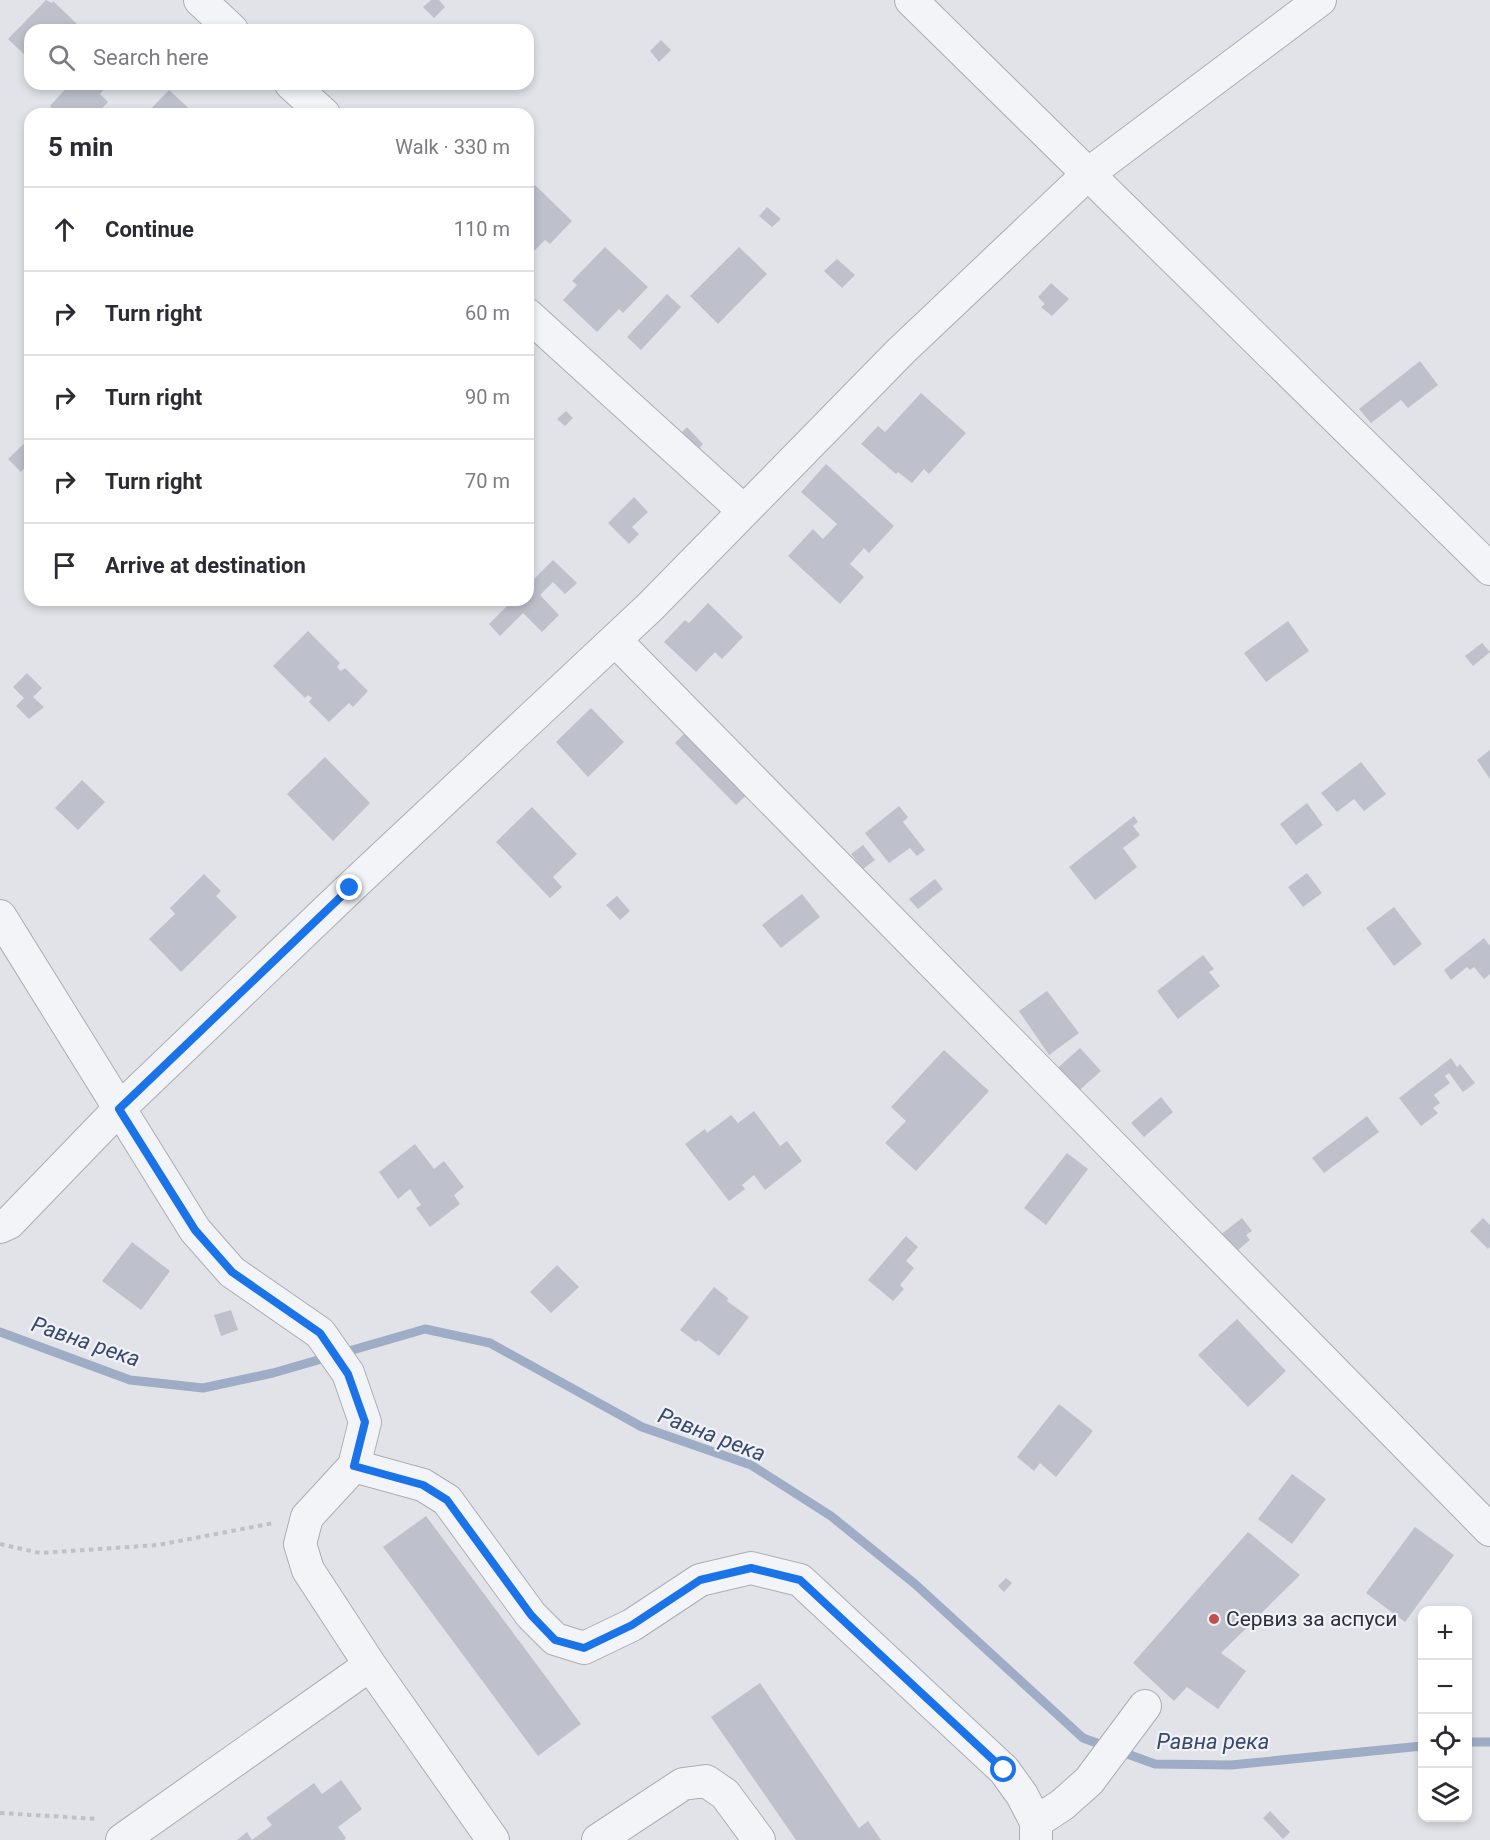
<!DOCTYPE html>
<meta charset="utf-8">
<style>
body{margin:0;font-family:Roboto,sans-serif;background:#f7f7f7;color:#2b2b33}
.controls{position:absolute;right:18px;bottom:18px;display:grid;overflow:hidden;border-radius:12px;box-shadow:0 3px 9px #0003}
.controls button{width:54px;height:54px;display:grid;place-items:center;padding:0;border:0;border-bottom:2px solid #e1e1e2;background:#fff;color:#2b2b33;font:30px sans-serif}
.stop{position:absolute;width:18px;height:18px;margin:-14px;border:4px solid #1a73e8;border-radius:50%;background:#fff}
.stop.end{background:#1a73e8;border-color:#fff;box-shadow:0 2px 6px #0008}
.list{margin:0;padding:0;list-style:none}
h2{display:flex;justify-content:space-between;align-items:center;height:78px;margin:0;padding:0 24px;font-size:26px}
h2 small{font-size:20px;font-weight:400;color:#7c7c81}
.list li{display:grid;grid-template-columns:39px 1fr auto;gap:18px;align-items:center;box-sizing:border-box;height:84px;padding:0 24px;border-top:2px solid #e1e1e2}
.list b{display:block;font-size:22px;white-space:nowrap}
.list em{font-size:20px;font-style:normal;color:#7c7c81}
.icon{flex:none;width:33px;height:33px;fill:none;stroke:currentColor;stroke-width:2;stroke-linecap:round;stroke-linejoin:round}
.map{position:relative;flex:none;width:1490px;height:1840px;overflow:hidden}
.search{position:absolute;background:#fff;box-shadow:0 3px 9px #0003;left:24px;top:24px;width:510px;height:66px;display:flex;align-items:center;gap:15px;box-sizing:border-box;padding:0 21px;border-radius:18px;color:#7c7c81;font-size:22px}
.panel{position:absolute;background:#fff;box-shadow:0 3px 9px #0003;left:24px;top:108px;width:510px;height:498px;border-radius:18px}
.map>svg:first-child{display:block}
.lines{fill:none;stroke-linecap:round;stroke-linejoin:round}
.stream{stroke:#9facc5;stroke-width:9}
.building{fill:#bec1cb}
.minor-casing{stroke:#aaadb5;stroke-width:34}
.path{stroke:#bfc1c7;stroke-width:4;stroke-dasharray:4.5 4.5;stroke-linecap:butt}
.minor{stroke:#f3f4f7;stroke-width:32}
.route{stroke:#1a73e8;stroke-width:8}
.poi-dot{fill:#c35050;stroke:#f0f2f6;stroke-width:2}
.labels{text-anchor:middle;stroke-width:4.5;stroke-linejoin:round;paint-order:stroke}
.poi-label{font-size:21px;fill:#2b2f3e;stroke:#f0f2f6;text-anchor:start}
.water-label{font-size:22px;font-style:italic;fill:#38486f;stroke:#f0f2f6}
</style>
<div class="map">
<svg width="1490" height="1840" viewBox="0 0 1490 1840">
<rect width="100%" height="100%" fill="#e1e3e8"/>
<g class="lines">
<path class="stream" d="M0 1332 130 1380 203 1388 273 1373 425 1329 490 1343 642 1427 751 1465 831 1516 915 1584 1083 1738 1155 1764 1231 1765 1422 1746
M1468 1742H1490"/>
</g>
<path class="building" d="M46 0 52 3 53 1 77 24 71 30H30V60L8 39Z
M431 0H439L445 7 434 18 423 7Z
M661 40 671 50 659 62 650 51Z
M70 84H101L105 88 100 94 108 102 97 114H58L50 106Z
M169 90 195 114H146Z
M535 185 572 221 550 244 545 240 528 257V193Z
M767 207 781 219 772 227 759 216Z
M605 247 648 287 623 313 619 309 597 332 563 300 577 285 572 281Z
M739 247 767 274 718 324 690 296Z
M837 259 855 275 842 288 824 271Z
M1051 283 1069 299 1052 316 1041 307 1045 304 1038 297Z
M667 294 681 307 641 350 627 337Z
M1420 361 1438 385 1408 408 1401 400 1371 423 1359 409Z
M921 393 966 433 929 474 924 469 912 483 898 472 896 474 861 444 878 426 885 432Z
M566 411 573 418 565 426 557 419Z
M687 427 703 444 682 466 665 450Z
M30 438V462L21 472 8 459Z
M826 464 894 526 869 553 864 548 850 564 864 577 840 604 788 556 813 529 823 539 837 524 801 492Z
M634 497 648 512 632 527 639 534 629 544 608 523Z
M553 560 577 583 565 594 553 582 540 595 559 615 542 632 523 613 500 636 489 624 513 600H528V585Z
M708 603 743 637 722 659 715 652 696 672 664 642 685 620 689 623Z
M1288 621 1309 651 1266 682 1244 653Z
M308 631 340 663 337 667 341 671 345 668 368 691 353 707 349 703 329 722 309 702 312 698 308 695 305 698 273 666Z
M1482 643 1490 652 1473 666 1465 656Z
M27 673 42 688 33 697 44 707 29 719 16 706 24 698 13 687Z
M591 708 624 742 588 777 556 742Z
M693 725 754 788 736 805 675 743Z
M1490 750V779L1477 760Z
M325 757 370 803 333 841 287 794Z
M1361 762 1386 794 1364 811 1354 799 1337 812 1321 793Z
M82 780 105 802 78 830 55 808Z
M1307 803 1323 825 1296 845 1280 824Z
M899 806 908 817 903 822 925 850 917 856 910 848 889 863 865 833Z
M532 807 577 854 553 877 562 887 550 898 496 842Z
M1134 816 1138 822 1133 826 1140 835 1123 848 1137 867 1095 900 1069 867Z
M863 845 875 860 863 869 851 854Z
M1307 873 1322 893 1303 907 1288 887Z
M204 874 221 891 216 896 237 917 181 972 149 939 175 914 170 908Z
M935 879 943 889 918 909 909 899Z
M802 894 820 917 781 948 762 925Z
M617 896 630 911 620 920 606 905Z
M1394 907 1422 944 1394 966 1366 928Z
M1484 938 1490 946V974L1484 979 1474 967 1470 970 1467 967 1451 980 1444 970Z
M1203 955 1214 969 1209 972 1220 986 1178 1019 1157 991Z
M1047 991 1079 1033 1049 1055 1019 1011Z
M1080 1048 1101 1071 1075 1094 1053 1072Z
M944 1050 989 1091 916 1171 885 1143 906 1121 891 1107Z
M1451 1058 1457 1067 1460 1064 1475 1083 1463 1092 1449 1073 1445 1076 1450 1083 1434 1095 1440 1103 1433 1108 1438 1113 1421 1126 1399 1098Z
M1161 1097 1173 1112 1144 1137 1131 1123Z
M754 1111 780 1146 787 1141 802 1161 765 1190 754 1175 742 1185 745 1189 729 1201 685 1144 705 1129 707 1133 731 1115 738 1123Z
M1367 1116 1379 1132 1324 1173 1312 1158Z
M415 1144 434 1169 444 1161 464 1187 454 1195 460 1204 430 1227 416 1208 421 1205 410 1189 398 1199 379 1172Z
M1067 1153 1088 1169 1046 1225 1024 1208Z
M1242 1218 1252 1231 1246 1235 1250 1240 1238 1250 1234 1245 1225 1251 1215 1239Z
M1483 1218 1490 1225V1247L1488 1249 1470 1231Z
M906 1236 918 1247 906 1261 914 1268 900 1285 904 1289 893 1301 868 1280Z
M132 1242 170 1271 141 1310 102 1281Z
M557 1265 579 1287 551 1313 530 1292Z
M714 1287 728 1298 727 1301 749 1317 719 1356 698 1340 696 1342 680 1330Z
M231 1310 238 1330 221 1336 214 1315Z
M1237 1319 1286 1371 1248 1407 1198 1355Z
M1059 1404 1093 1431 1056 1477 1040 1463 1034 1471 1017 1457Z
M1292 1474 1326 1499 1292 1544 1258 1519Z
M426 1516 581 1724 538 1756 383 1547Z
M1415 1527 1454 1555 1405 1622 1366 1593Z
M1248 1532 1300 1575 1221 1653 1246 1671 1218 1709 1187 1687 1174 1701 1133 1663Z
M1006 1578 1012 1583 1004 1592 998 1586Z
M760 1683 859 1828 868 1821 881 1840H796L711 1717Z
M341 1780 362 1809 338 1827 346 1838 344 1840H237L247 1832 252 1840 272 1825 266 1818 314 1783 322 1794Z
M1270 1811 1290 1832 1283 1839 1263 1818Z"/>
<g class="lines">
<g class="minor-casing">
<path id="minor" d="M200 0 232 30
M911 0 1490 569
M291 84 324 114
M528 315 744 511
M615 640 1490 1530
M0 916 195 1230 232 1272 320 1333 348 1373 365 1422 354 1466 307 1517 300 1544 308 1570 370 1665 493 1840
M0 1227 9 1223 119 1109 350 888 650 607 901 351 1088 174 1320 0
M354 1466 423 1485 447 1500 531 1615 555 1639 584 1648 632 1625 700 1580 751 1568 800 1580 1004 1770 1022 1795 1036 1822V1840
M1036 1822 1062 1805 1089 1781 1145 1706
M122 1840 370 1665
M598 1840 683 1784 706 1781 725 1794 759 1840"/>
</g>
<path class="path" d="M0 1544 40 1553 158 1545 274 1523
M0 1813 98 1819"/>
<use href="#minor" class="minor"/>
</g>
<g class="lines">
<path class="route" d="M350 888 119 1109 195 1230 232 1272 320 1333 348 1374 365 1422 354 1466 423 1485 447 1500 531 1615 555 1640 584 1648 632 1625 700 1580 751 1568 800 1580 1004 1770"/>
</g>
<circle class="poi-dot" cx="1214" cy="1619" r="6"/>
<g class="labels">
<g class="poi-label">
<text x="1226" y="1626">Сервиз за аспуси</text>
</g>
<g class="water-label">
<text transform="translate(86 1341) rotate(19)" y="8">Равна река</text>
<text transform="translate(712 1434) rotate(21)" y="8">Равна река</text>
<text x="1213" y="1749">Равна река</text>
</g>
</g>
</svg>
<div class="controls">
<button>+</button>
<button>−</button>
<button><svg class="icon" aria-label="locate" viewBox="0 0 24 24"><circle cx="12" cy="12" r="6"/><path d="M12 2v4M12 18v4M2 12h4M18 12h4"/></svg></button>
<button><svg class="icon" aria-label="layers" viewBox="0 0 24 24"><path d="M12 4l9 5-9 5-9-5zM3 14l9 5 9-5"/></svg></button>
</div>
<div class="stop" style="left:1004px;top:1770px"></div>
<div class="stop end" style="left:350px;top:888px"></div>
<div class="search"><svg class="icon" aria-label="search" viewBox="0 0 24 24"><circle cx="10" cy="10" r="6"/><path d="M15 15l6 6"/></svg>Search here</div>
<section class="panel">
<h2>5 min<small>Walk · 330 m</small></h2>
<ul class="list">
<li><svg class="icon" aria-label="ahead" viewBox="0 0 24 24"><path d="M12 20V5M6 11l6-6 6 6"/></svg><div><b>Continue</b></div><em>110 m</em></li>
<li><svg class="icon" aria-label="right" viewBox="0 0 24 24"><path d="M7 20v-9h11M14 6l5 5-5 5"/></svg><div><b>Turn right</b></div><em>60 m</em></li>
<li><svg class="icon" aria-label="right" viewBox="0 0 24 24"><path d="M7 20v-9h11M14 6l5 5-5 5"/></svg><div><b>Turn right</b></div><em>90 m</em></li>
<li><svg class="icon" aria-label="right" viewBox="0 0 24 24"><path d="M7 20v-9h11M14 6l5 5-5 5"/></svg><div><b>Turn right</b></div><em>70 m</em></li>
<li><svg class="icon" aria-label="arrive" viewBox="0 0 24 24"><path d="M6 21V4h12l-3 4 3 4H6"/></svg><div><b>Arrive at destination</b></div></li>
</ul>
</section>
</div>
